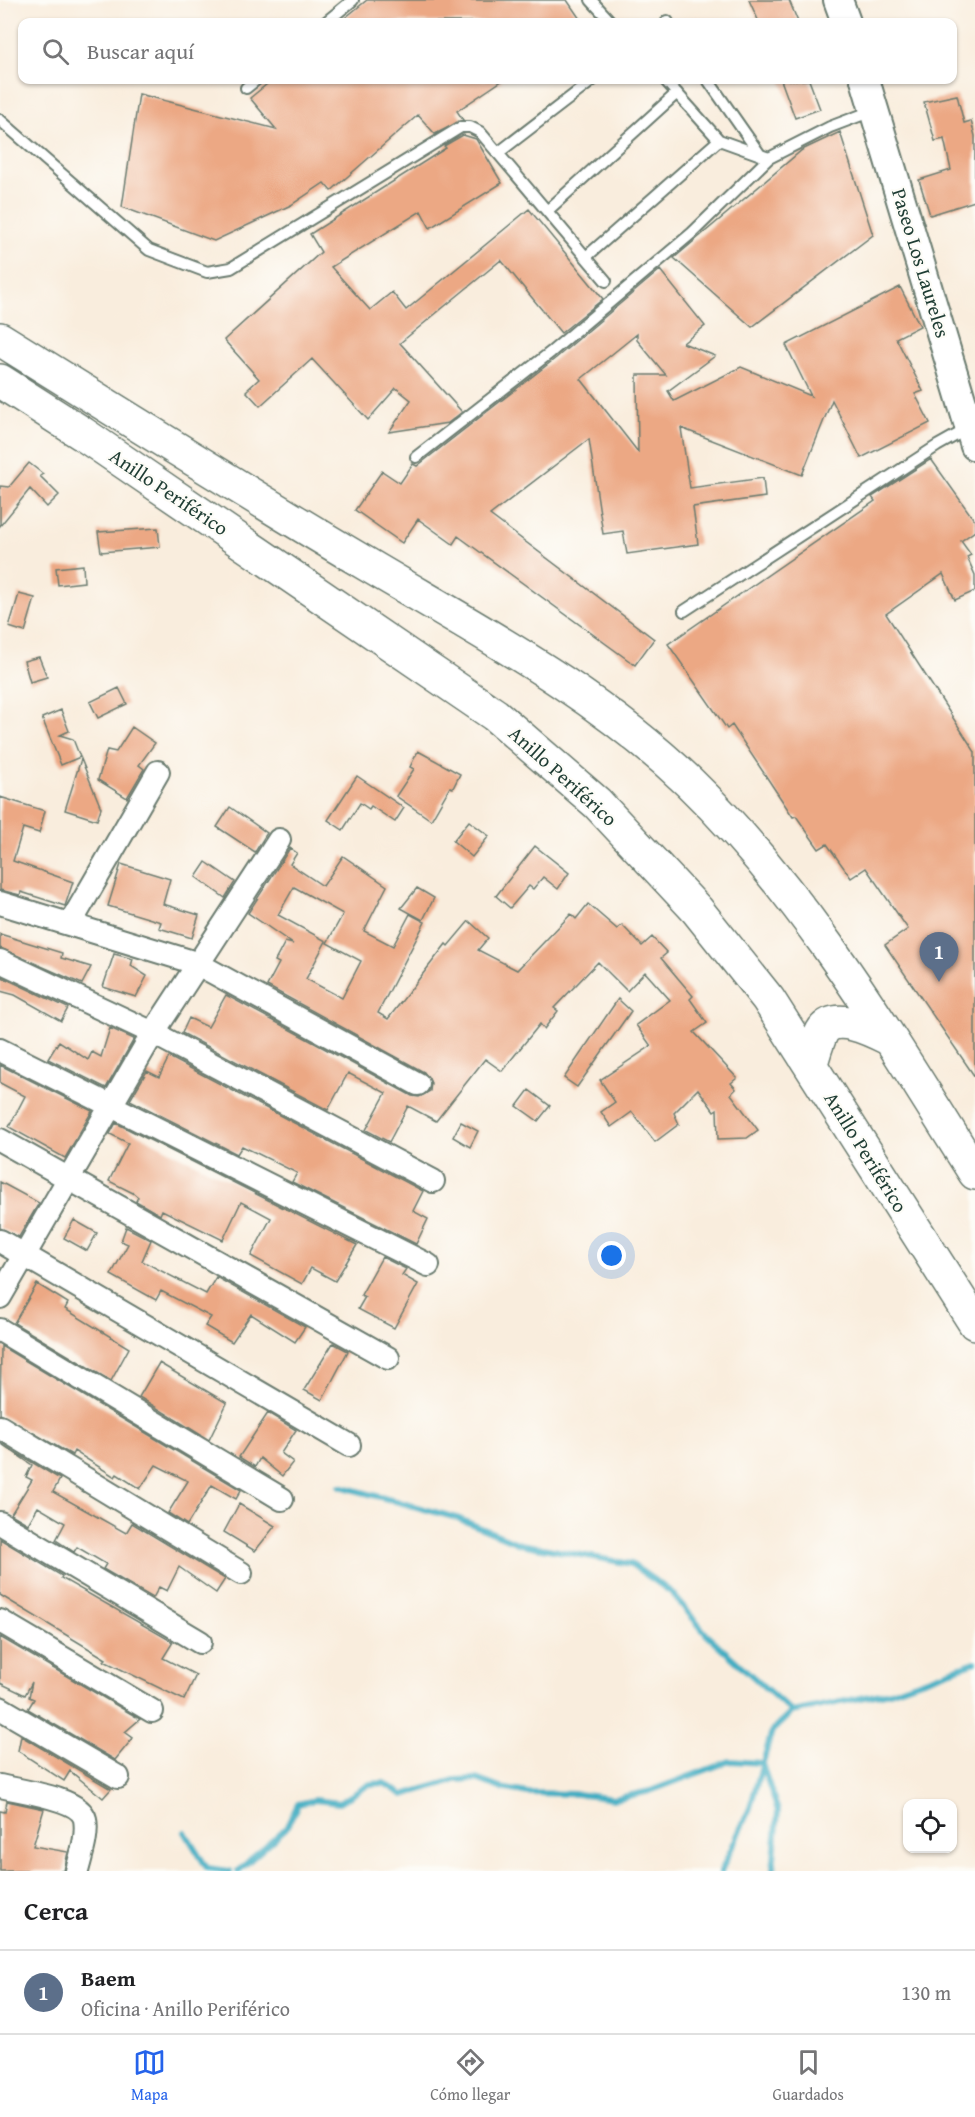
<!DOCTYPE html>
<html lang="es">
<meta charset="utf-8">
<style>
body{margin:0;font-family:"Gentium Book Plus",serif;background:#f6f6f6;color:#202124}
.controls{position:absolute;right:18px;bottom:18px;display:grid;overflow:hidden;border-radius:12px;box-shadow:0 2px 4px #0004}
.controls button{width:54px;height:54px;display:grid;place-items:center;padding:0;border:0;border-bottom:2px solid #e0e0e0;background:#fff;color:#202124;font:30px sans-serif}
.you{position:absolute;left:612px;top:1256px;width:21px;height:21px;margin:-15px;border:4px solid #fff;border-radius:50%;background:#1a73e8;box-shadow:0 0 0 9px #1a73e833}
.badge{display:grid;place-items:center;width:39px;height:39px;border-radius:50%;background:#2563eb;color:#fff;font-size:20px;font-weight:700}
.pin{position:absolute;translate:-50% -50px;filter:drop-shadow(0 2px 3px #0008)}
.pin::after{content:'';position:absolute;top:32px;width:21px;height:18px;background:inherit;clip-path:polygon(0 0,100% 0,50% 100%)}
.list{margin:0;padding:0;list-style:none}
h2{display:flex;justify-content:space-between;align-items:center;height:78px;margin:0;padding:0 24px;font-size:26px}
h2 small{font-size:20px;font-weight:400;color:#757577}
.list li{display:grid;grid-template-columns:39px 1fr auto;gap:18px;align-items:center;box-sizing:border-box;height:84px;padding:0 24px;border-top:2px solid #e0e0e0}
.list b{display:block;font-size:22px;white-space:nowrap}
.list p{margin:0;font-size:20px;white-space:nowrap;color:#757577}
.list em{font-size:20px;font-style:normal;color:#757577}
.icon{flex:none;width:33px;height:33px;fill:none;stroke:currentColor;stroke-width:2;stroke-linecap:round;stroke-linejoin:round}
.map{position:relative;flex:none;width:975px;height:1871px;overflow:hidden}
.search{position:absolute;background:#fff;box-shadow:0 2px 4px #0004;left:18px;right:18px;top:18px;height:66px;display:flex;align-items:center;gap:15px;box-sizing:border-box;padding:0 21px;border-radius:12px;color:#757577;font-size:22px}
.sheet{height:162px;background:#fff}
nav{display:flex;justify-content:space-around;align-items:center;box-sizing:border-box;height:84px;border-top:2px solid #e0e0e0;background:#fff;font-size:16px;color:#757577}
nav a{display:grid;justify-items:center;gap:3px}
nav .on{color:#2563eb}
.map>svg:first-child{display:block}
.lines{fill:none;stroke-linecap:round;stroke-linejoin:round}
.stream{stroke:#43adc2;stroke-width:6}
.building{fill:#eca884;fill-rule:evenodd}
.service-casing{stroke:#6b7b6f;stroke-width:14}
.minor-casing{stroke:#6b7b6f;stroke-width:26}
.tertiary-casing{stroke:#6b7b6f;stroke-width:32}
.trunk-casing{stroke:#6b7b6f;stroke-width:36}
.service{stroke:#fff;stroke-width:10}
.minor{stroke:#fff;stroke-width:22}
.tertiary{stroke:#fff;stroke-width:28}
.trunk{stroke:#fff;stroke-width:33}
.labels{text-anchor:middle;stroke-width:4.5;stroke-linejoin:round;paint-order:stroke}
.street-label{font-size:20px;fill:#1f3d34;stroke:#fdfcf7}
</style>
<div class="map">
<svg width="975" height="1871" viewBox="0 0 975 1871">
<rect width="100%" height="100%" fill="#fdfcf7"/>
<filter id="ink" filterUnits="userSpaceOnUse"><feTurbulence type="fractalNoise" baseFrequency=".0167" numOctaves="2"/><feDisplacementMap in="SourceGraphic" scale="12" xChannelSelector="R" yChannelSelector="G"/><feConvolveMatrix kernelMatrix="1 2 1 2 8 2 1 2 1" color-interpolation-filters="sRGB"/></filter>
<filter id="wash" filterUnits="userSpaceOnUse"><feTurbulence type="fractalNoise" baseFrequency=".008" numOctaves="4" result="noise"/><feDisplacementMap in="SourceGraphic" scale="24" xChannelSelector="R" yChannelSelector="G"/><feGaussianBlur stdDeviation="1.35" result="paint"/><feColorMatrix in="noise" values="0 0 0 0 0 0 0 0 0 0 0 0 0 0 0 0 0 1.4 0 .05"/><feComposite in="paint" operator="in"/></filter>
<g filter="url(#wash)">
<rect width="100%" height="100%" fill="#f9eddd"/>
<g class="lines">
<path class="stream" d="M340 1486 457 1518 520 1544 631 1564 671 1592 707 1635 792 1712
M762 1764 778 1811 773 1871
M185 1832 207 1868 230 1871
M238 1871 286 1828 298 1804 315 1800 339 1803 370 1784 384 1783 403 1795 455 1780 476 1779 500 1788 528 1793 577 1794 614 1799 650 1791 730 1761 762 1763
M721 1871 750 1808 772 1731 792 1712 890 1692 975 1662"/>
</g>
<g id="blocks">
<path class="building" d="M367 0H567L582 22H340Z
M749 0H789L798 22H759Z
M272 80H503L457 111 463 120 435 134 418 115 331 191 324 183 291 205 214 241 122 207 139 94 276 129 250 98Z
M781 80H809L820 109 795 118Z
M957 95 964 123 971 121 975 136V201L930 215 919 180 951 170 944 139 935 141 924 102Z
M840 132 873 235 752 327 674 258 802 150Z
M463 135 476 139 502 183 430 228 421 211 331 267 370 310 392 292 406 310 529 209 603 299 561 333 501 260 400 343 462 412 448 423 389 432 411 400 396 388 368 420 312 359 260 406 246 391 259 379 224 340 321 252 310 234 446 148 444 146Z
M660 270 705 326 683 343 715 356 668 391 674 401 741 367 811 396 786 345 900 287 920 326 896 338 923 391 915 394 930 423 861 458 832 400 802 475 681 428 690 488 763 478 765 497 693 507 698 544 627 554 623 531 603 534 589 439 490 515 654 639 635 665 458 536 453 544 418 519 402 543 355 510 382 471 400 483 413 464 417 466 556 358ZM637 334V340L666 375H637L638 452 581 379Z
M931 459 975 521V531L961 541 971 555 967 557 975 575V591L955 600 943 574 886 614 975 752V1077L885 945 908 929 866 868 851 878 827 844 819 849 796 816 793 817 732 725 727 729 668 644 875 501 872 497Z
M29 463 43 474 40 476 59 495 47 507 30 489 0 526V486L9 487Z
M158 528 160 547 101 552 98 532Z
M83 565 84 582 58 585 56 568Z
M19 594 35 598 25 632 9 627Z
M39 657 47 677 30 682 24 661Z
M119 688 127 704 98 718 90 702Z
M61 710 69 731 60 735 73 739 80 757 61 765 42 718Z
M132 727 155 743 139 765 144 769 127 798 98 780 107 750 116 752Z
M418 751 460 774 453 788 450 787 431 820 396 796 414 769 410 767Z
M81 759 101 808 97 820 65 810Z
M357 776 404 808 395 822 371 806 369 809 360 803 343 830 328 820Z
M0 797 45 811 39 833 23 828 13 861 73 882 65 906 21 892 20 895 0 890Z
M230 807 267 833 255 852 217 827Z
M469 821 489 836 472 857 453 841Z
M535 846 569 873 558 889 543 877 533 889 529 886 510 908 496 896Z
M290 848 297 853 290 864 323 886 343 856 387 886 364 931 393 946 410 914 425 922 378 1013 388 1019 446 944 448 946 469 921 488 938 478 950 517 970 571 914 576 919 588 904 617 929 622 925 642 946 652 937 667 953 661 958 693 996 690 999 707 1023 694 1032 737 1078 731 1083 736 1089 731 1094 758 1130 747 1138 718 1139 717 1109 714 1111 698 1089 674 1113 679 1124 655 1142 632 1112 611 1127 601 1112 615 1102 600 1080 651 1046 636 1025 670 1000 645 972 627 991 598 962 554 1008 558 1011 544 1029 540 1024 502 1071 485 1059 436 1121 408 1106 389 1142 366 1130 386 1093 348 1073 328 1110 182 1033 189 1018 208 1027 226 995 412 1096 419 1097 430 1091 431 1083 424 1072 267 986 279 963 275 961 285 942 293 944 248 913ZM294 887 343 914 327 943 361 961 342 998 306 979 326 941 278 915Z
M206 862 235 882 225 898 196 877Z
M121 864 170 879 163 904 199 915 192 938 159 928 161 922 108 906Z
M417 888 434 898 423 920 401 908Z
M0 934 62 953 61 958 91 967 82 984 0 948Z
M114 954 133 959 131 966 147 976 136 997 103 987Z
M0 976 68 1008 61 1021 15 995 0 991Z
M618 999 631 1011 577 1087 564 1078Z
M110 1028 134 1039 106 1088 48 1059 59 1041 88 1060 92 1052 101 1057Z
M169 1057 423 1191 413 1211 428 1219 416 1244 292 1182 297 1173 242 1146 237 1154 130 1100 147 1071 159 1077Z
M0 1065 92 1111 65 1158 9 1127 25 1096 0 1083Z
M529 1090 550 1106 538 1121 517 1106Z
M461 1122 478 1131 470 1147 453 1137Z
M116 1123 357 1245 335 1281 311 1268 302 1284 251 1256 271 1218 241 1202 223 1240 162 1210 160 1215 136 1201 138 1197 133 1193 109 1181 128 1143 110 1134Z
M0 1182 39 1203 19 1237 0 1228Z
M74 1220 97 1233 87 1251 64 1238Z
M126 1227 151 1240 142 1261 206 1294 216 1277 305 1327 295 1342 251 1314 232 1342 205 1326 211 1317 161 1291 156 1300 111 1275 128 1244 121 1241Z
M382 1257 406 1269 402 1275 418 1284 394 1328 358 1309 365 1297 361 1295Z
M37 1284 68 1303 65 1309 129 1348 111 1381 14 1323Z
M333 1343 348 1351 322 1400 304 1390Z
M1 1346 241 1490 236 1499 212 1485 187 1525 168 1513 188 1481 156 1465 140 1489 117 1474 115 1477 74 1451 72 1455 0 1414Z
M159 1363 227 1403 209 1440 139 1397Z
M268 1413 296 1430 281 1453 293 1462 282 1476 260 1458 255 1467 239 1457Z
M0 1443 60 1479 53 1492 126 1533 132 1523 225 1579 216 1593 179 1567 167 1591 159 1587 153 1598 103 1569 106 1564 77 1547 74 1552 56 1540 65 1523 38 1507 28 1524 11 1514 32 1480 26 1477 32 1465Z
M239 1504 275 1526 255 1551 224 1532Z
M0 1539 62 1576 61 1578 173 1642 163 1658 196 1675 184 1700 104 1661 106 1659 0 1595Z
M0 1637 140 1719 125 1732 133 1738 115 1760 28 1709 34 1699 29 1697 32 1682 25 1695 0 1683Z
M21 1736 111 1789 103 1798 70 1771 64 1781 18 1751Z
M7 1801 44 1809 33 1846 68 1852 64 1871H0V1811L5 1812Z"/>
</g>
</g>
<g filter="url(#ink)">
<use href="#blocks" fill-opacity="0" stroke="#6b7b6f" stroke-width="1.5"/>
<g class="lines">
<g class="service-casing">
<path id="service" d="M591 0 611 22
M667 21 668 22
M326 22 353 0
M665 80 719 140 769 158 830 127 872 111
M708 80 759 153
M246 88 256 80
M0 120 149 250 207 272 231 268 461 127H470L480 132 606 281
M498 153 593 80
M547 211 677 93
M586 257 719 140
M416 457 551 352 692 233 769 158
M684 611 937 446 969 428"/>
</g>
<g class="minor-casing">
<path id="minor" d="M0 903 196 963 418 1084
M70 924 158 772
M0 961 153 1033 433 1181
M0 1050 428 1265
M0 1140 388 1358
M0 1241 349 1445
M0 1297 153 1033 279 840
M0 1330 282 1499
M0 1427 241 1573
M0 1523 200 1642
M0 1621 152 1711
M0 1708 118 1777
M0 1786C20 1791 80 1798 85 1819 88 1836 81 1855 77 1871"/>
</g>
<g class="tertiary-casing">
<path id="tertiary" d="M838 0 846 22
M865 80 975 446"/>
</g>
<g class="trunk-casing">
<path id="trunk" d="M0 339C121 414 241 490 363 562 477 630 593 690 689 782 805 894 889 1037 975 1173
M0 381 83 434 495 715 597 803 697 910 768 999 975 1323
M811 1063C814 1054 817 1041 822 1032 834 1010 874 1031 890 1039"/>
</g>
<use href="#service" class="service"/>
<use href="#minor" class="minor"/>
<use href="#tertiary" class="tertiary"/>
<use href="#trunk" class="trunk"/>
</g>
</g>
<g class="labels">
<g class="street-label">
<text transform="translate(921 263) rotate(73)" y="7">Paseo Los Laureles</text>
<text transform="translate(169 492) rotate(34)" y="7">Anillo Periférico</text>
<text transform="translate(563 776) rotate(42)" y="7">Anillo Periférico</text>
<text transform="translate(866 1152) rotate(58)" y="7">Anillo Periférico</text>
</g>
</g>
</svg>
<div class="controls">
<button><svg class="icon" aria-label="locate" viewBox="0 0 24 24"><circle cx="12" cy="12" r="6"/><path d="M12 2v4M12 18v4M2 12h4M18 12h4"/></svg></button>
</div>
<div class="you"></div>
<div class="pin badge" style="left:939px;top:982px;background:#5c6f8a">1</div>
<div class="search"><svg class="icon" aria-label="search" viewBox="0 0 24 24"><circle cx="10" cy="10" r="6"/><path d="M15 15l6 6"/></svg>Buscar aquí</div>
</div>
<section class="sheet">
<h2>Cerca<small></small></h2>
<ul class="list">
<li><span class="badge" style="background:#5c6f8a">1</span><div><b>Baem</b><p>Oficina · Anillo Periférico</p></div><em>130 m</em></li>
</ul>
</section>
<nav>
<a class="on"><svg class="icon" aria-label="map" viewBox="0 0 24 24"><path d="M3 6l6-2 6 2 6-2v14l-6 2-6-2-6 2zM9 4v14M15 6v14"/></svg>Mapa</a>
<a><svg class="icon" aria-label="directions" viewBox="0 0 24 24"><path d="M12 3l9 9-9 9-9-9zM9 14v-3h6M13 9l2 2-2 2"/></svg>Cómo llegar</a>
<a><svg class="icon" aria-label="saved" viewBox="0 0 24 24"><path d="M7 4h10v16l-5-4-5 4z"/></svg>Guardados</a>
</nav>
